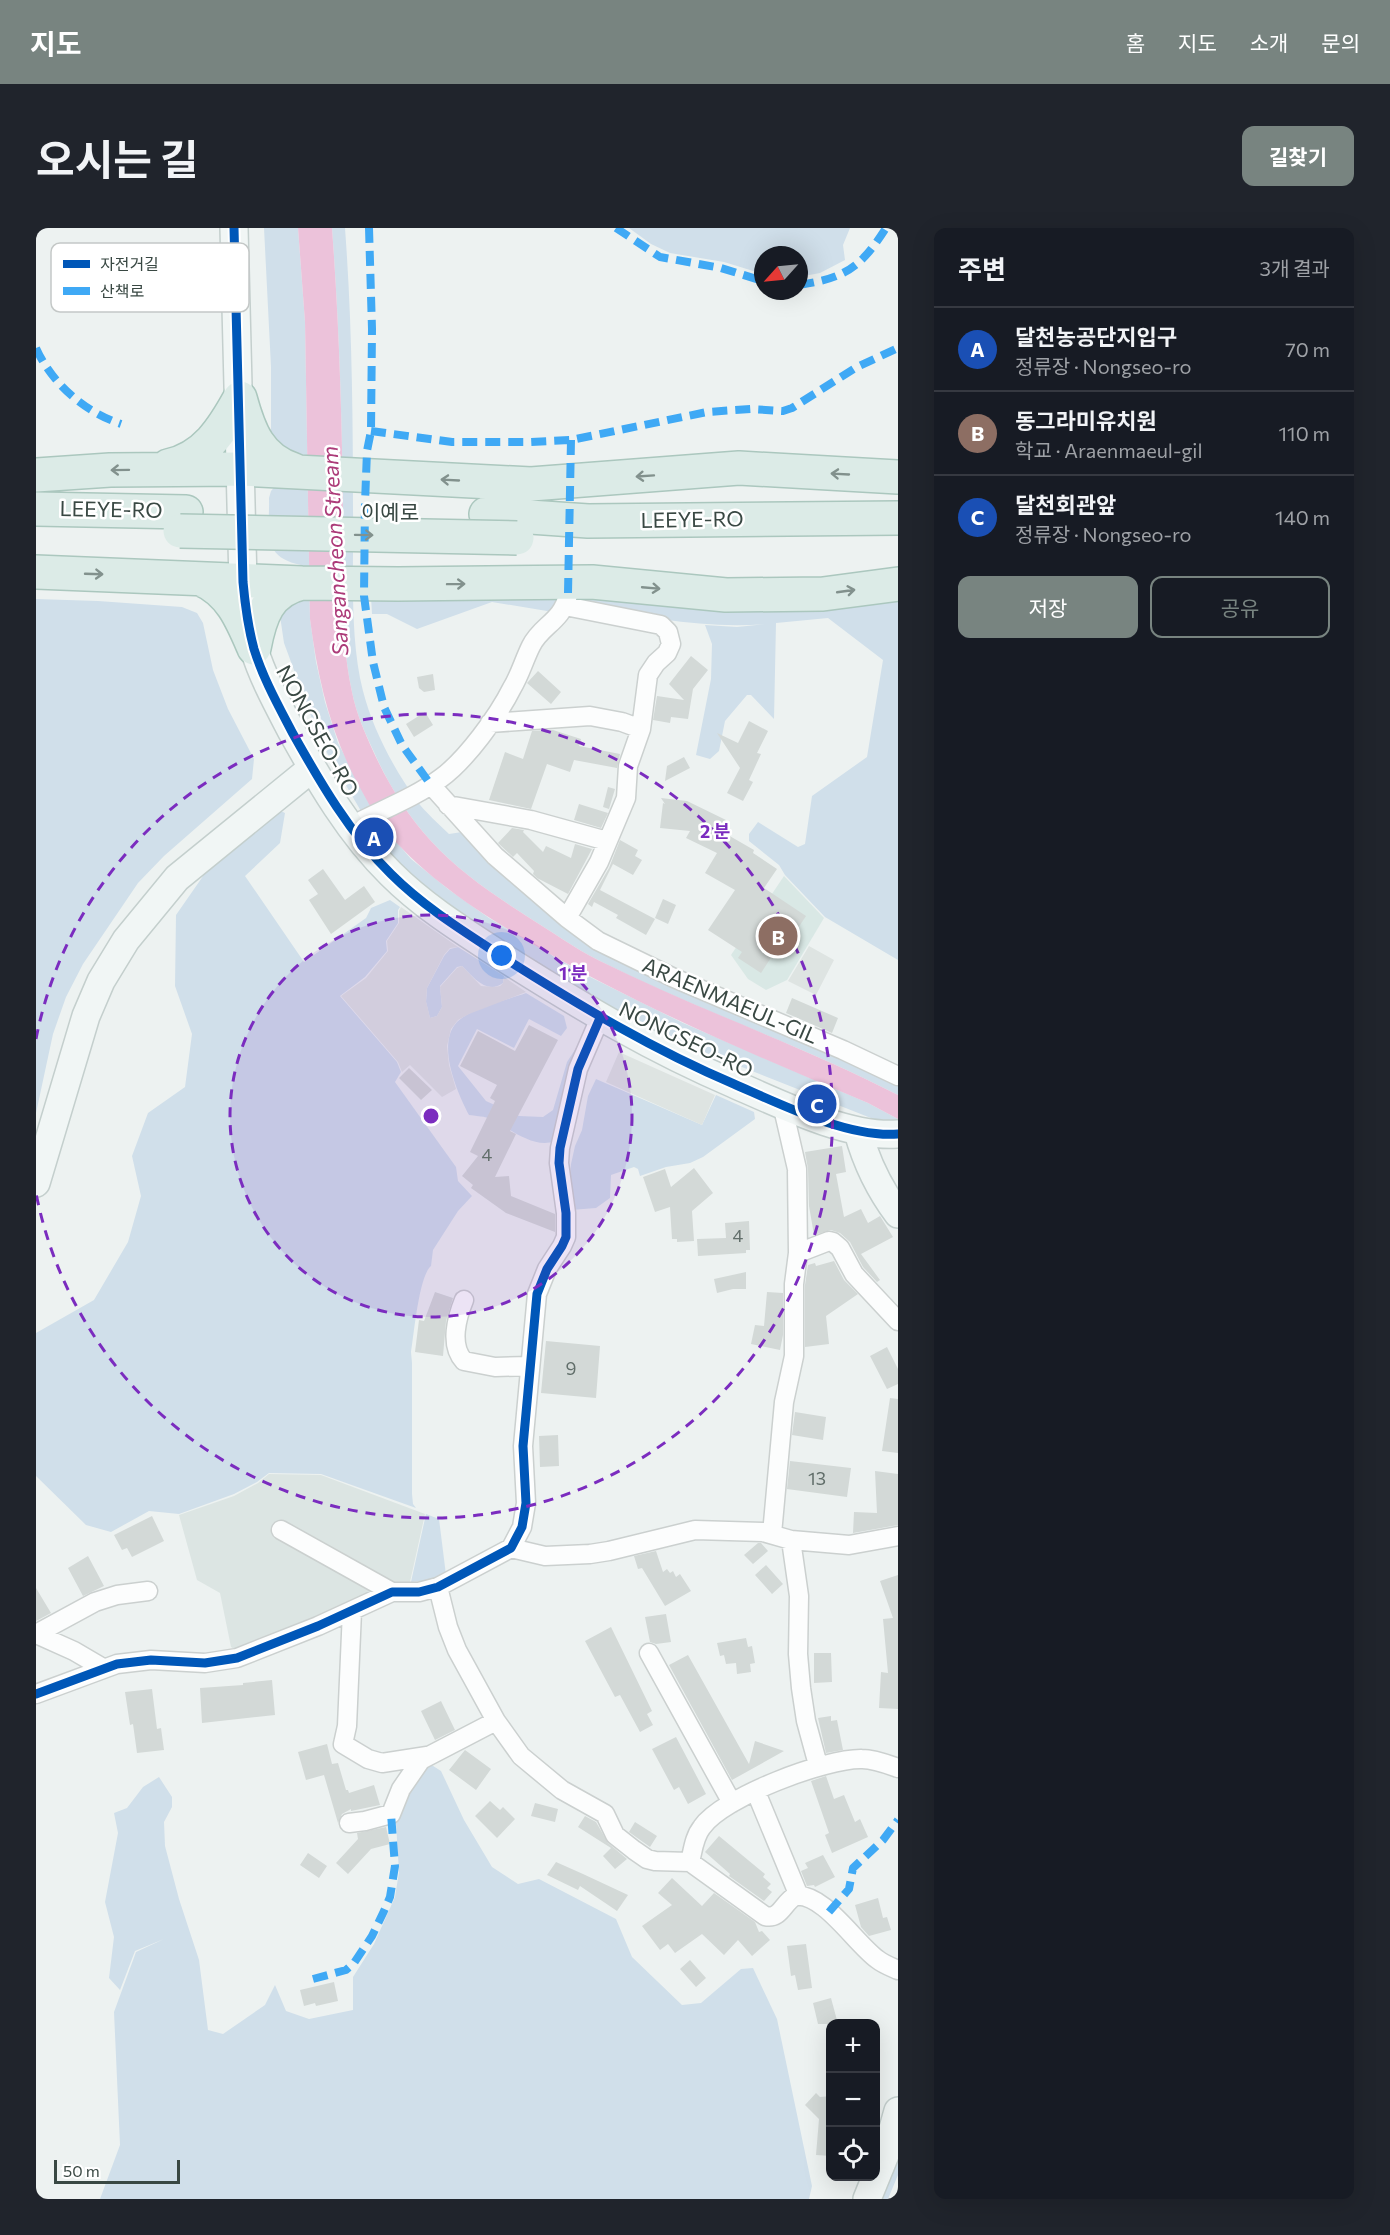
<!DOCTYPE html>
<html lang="ko">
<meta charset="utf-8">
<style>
body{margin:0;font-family:Commissioner,"Noto Sans KR",sans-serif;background:#20242c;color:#f1f3f6}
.controls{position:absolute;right:18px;bottom:18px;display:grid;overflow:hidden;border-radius:12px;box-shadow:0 6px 24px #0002}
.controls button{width:54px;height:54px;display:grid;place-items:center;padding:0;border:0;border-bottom:2px solid #363941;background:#171b24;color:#f1f3f6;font:30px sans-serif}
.compass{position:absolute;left:718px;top:18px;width:54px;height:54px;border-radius:50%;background:#171b24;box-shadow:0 6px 24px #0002;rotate:243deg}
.scale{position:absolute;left:18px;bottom:15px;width:126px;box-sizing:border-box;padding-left:6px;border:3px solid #394843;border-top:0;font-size:16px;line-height:21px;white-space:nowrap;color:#394843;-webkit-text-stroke:4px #fff;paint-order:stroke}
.you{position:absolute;left:466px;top:728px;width:21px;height:21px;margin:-15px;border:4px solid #fff;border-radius:50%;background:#1a73e8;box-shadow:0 0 0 9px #1a73e833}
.badge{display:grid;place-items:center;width:39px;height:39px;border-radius:50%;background:#788480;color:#fff;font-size:20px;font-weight:700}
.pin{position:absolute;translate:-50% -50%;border:3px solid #fff;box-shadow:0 2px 6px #0006}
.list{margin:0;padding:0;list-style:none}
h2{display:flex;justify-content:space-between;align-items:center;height:78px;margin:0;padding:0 24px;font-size:26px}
h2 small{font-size:20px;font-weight:400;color:#9ea1a6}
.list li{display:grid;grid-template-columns:39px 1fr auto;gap:18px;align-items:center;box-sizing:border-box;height:84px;padding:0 24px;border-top:2px solid #363941}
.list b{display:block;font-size:22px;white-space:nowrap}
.list p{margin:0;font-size:20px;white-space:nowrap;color:#9ea1a6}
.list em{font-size:20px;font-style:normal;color:#9ea1a6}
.actions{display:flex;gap:12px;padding:18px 24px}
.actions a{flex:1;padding:14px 0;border:2px solid #788480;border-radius:12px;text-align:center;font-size:21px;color:#788480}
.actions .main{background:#788480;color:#fff}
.icon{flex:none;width:33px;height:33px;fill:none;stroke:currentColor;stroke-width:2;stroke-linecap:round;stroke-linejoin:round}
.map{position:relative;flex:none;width:862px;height:1971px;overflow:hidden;border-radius:12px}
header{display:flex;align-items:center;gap:36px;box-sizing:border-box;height:84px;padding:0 30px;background:#788480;color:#fff}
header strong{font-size:28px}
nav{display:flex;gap:33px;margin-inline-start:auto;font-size:21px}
.intro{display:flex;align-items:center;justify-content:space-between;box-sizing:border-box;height:144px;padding:0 36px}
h1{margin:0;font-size:42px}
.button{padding:15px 27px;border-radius:12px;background:#788480;color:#fff;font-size:21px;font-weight:700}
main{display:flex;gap:36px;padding:0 36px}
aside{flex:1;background:#171b24;border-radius:12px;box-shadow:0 6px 24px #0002}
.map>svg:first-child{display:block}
.residential{fill:#dce5e3}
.education{fill:#d9e8e5}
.green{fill:#d0dfea}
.parking{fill:#dee4e2}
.water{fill:#ecc2da}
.building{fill:#d3d9d7}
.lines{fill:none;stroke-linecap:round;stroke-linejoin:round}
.street-casing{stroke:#cbd0cf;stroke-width:21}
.secondary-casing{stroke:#c4cfcd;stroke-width:30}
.highway-casing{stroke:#abc7be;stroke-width:36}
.street{stroke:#fcfdfd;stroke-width:18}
.secondary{stroke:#f1f6f5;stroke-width:27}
.highway{stroke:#dcebe7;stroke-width:33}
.highway-bridge-casing{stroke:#abc7be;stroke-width:36;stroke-linecap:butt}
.highway-bridge{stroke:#dcebe7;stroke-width:33}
.quiet{stroke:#3fa9f5;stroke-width:8;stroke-dasharray:15 8;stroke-linecap:butt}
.cycleway-casing{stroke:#fff;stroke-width:13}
.cycleway{stroke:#0057b8;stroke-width:9}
.oneway{stroke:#82918d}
.ring{fill:none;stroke:#7b2cbf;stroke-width:3;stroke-dasharray:10 8}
.labels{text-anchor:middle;stroke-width:5;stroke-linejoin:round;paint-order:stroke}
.number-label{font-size:18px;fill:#616e6a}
.street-label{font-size:21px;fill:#394843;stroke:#fff}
.water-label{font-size:22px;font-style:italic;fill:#ac3b79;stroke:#fff}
.key{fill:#fff;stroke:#c4c8c7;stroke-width:1.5}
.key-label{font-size:16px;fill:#394843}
.centre{fill:#7b2cbf;stroke:#fff;stroke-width:3}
.ring-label{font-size:18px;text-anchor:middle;font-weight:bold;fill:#7b2cbf;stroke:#fff;stroke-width:5;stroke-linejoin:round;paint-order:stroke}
</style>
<header>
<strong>지도</strong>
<nav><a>홈</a><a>지도</a><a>소개</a><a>문의</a></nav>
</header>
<div class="intro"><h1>오시는 길</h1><a class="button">길찾기</a></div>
<main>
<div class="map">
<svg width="862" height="1971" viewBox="0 0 862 1971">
<rect width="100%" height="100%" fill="#edf2f1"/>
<path class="residential" d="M233 1246 285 1247 389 1286 374 1354H361L335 1368 201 1423 195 1419 184 1365 161 1352 143 1287 198 1268 222 1255Z"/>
<path class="education" d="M748 648 788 690 751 752 730 762 712 751 695 727Z"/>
<path class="green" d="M228 0H262L269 94 274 391 280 434 289 474 302 515 346 597 375 631 412 661 453 690 548 746 647 795 832 875 862 891V905L845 894 668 824 582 786 462 711 402 670 364 638 336 602 290 523 278 496 248 415 244 388 249 379 266 370 265 337C224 329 234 303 233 270L235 263 240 257 235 204V139Z
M296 0H309C316 94 317 188 317 282 318 339 313 408 327 463 337 502 358 541 381 573 390 585 402 595 413 606L426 604 528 695 862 857V867C765 817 660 782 562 732 538 720 515 703 492 689 458 667 422 643 395 613 371 587 352 556 338 524 329 505 320 485 316 464 303 405 308 342 307 282 306 188 303 94 296 0Z
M593 0H814L807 17 809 32 784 45 763 49V27H727V46L688 34 634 25 615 16Z
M481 358 553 362 626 374 668 377 796 373 795 376 797 373 862 366V732L789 689 749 647 743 637 713 613V606L722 594 762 619 769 616 776 568 831 529 847 432 792 390 740 395 738 491 715 467H711L689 493 683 523 674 531 660 527 675 451 676 416 669 397 701 399 730 396C670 401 611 389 552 379L543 373 539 366 526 365 517 384 456 374 381 401 351 386H336L335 369 374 368Z
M0 371 62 373 146 379 161 385 167 395 177 442 192 481 218 531 216 551 128 628 102 655 47 736 30 769 17 806 0 885Z
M243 582 249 585 244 615 209 648 268 734 330 690 335 680 354 672 364 679 362 682V695L350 713 351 723 329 749 304 768 361 834 365 844 359 854 420 939 422 953 436 968 422 983 397 1022 395 1038C383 1048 378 1106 375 1124L376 1135V1266L377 1276 380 1280 285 1246 233 1245 221 1254 198 1266 143 1286 113 1283 75 1304 50 1297 0 1248V1105L58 1072 92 1014 105 968 96 928 112 885 149 859 156 806 139 758 140 687 172 641Z
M422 719 468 748 467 755C451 767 437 749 426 738L421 739 404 758 406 779 401 788 394 790 390 774 391 760 408 728 414 721Z
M490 765 528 788 531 800 525 808 493 791 478 820 441 801 422 838 450 873 483 888 507 889 517 882 531 834 540 820 545 819 519 913C497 922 471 898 452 890 446 888 439 888 433 887 421 864 400 816 421 794 435 780 471 772 490 765Z
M560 851 666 897 680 867 718 884 719 891 667 929 654 935 630 939 604 948 602 941 598 939 575 947 574 970 560 980 535 982 533 958 535 936 539 918 546 902 552 868Z
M390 1286 403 1291 410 1347 400 1352 375 1354Z
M394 1536 405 1543 428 1592 456 1639 482 1656 503 1651 580 1691 596 1729 646 1777 665 1775 705 1741 717 1740 741 1791 776 1958 773 1971H64L84 1917 78 1784 100 1724 128 1711 99 1723 84 1762 73 1750 78 1709 69 1674 82 1605 78 1585 91 1580 107 1559 123 1549 136 1569V1579L128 1594 129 1618 143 1671 163 1732 172 1802 187 1806 229 1777 239 1757 250 1783 273 1791 317 1782V1749L338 1716 359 1669 363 1644 360 1595 365 1573Z
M862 1926V1947L852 1971H845Z"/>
<path class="parking" d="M365 679 422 719 414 720 408 727 391 760 390 773 394 790 401 788 406 779 404 759 421 740 426 738 445 758 458 759 464 758 467 755 468 749 490 764 433 786 422 792 415 801 411 818 413 837 420 861 406 869 374 837 366 844 362 834 305 768 330 750 352 723 351 713 363 695V683Z
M773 718 798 732 780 767 752 753Z
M583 824 679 867 666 897 570 854Z"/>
<path class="water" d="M262 0H296C303 94 306 188 307 282 308 342 303 405 316 464 320 485 329 505 338 525 353 557 371 587 395 613 422 643 458 667 492 689 515 703 538 720 562 732 660 781 765 817 862 867V891L832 875C719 827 607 781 500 718 444 685 388 650 347 599 340 589 334 578 328 567 296 512 282 454 274 391L269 94Z"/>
<path class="building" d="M655 428 672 442 657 461 652 491 635 489 634 495 617 492 621 468 648 472 633 456Z
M502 443 525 464 515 476 491 455Z
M397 446 399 462 388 464 383 460 381 449Z
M389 484 397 497 378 509 370 496Z
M713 493 732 503 721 525 725 526 713 552 717 554 707 573 691 565 704 540 681 505 702 515Z
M517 502 545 511 543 518 584 526 581 540 538 532 534 544 511 536 495 581 453 572 469 524 487 531 496 503Z
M648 529 654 540 629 553 631 538Z
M572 559 579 561 573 581 567 579Z
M625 570 651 573 690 592 685 603 718 622 717 625 741 641 728 660 770 688 754 712 749 708 725 745 702 730 706 724 672 702 699 662 669 645 681 625 650 610 654 603 624 600 627 575 629 576Z
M543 576 572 585 565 600 538 592Z
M476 600 488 602 487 604 507 624 510 618 535 630 539 616 556 621 532 666 501 650 497 646 498 643 481 625 477 629 462 615Z
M584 612 602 622 599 628 606 632 597 647 577 636 564 662 619 691 610 707 580 690 582 687 558 674 556 679 552 676 573 640Z
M287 641 309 672 328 658 339 674 295 706 273 672 282 666 272 652Z
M627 671 640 677 632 696 619 690Z
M756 770 802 790 796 805 750 785Z
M493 797 522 812 474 903 480 906 459 949 473 948 475 968 519 986V1004L470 985 435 960 437 957 426 948 442 928 434 924 459 873 454 870 461 857 424 838 442 803 479 823Z
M373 840 396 862 385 872 363 850Z
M806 918 810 944 800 946 808 989 825 981 832 995 844 988 857 1009 825 1026 844 1052 841 1054 827 1039 814 1014 804 1005 795 1002 778 1007 773 978 772 941 769 924Z
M658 940 677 965 656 983 658 1013 641 1014V1011H636L634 979 619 984 607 949 629 941 635 959Z
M713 993 714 1022H710V1025L662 1028 661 1011 690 1010 689 995Z
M798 1033 808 1052 822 1066 790 1088 793 1116 769 1119V1057L772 1037 779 1035 780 1038Z
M710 1044V1061H697L681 1065 678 1051Z
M399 1064 417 1070 410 1093 407 1128 379 1124 383 1092 388 1093Z
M731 1064 747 1065V1107L744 1122 715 1116 719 1097 728 1098Z
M510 1113 564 1118 560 1170 505 1165Z
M851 1119 862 1141V1156L851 1161 834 1128Z
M854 1170 862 1171V1225L846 1223Z
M759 1184 790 1189 787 1212 756 1207Z
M522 1207 523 1238 504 1239 503 1208Z
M754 1233 815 1240 811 1269 751 1261Z
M839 1243 862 1246V1297L817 1305 818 1284 841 1285Z
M116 1288 128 1313 96 1329 91 1320 86 1322 78 1307Z
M722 1315H725L732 1323 717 1336 708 1327Z
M620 1323 627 1344 631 1341 634 1345 637 1343 640 1349 644 1346 655 1363 629 1378 606 1340 602 1341 598 1328Z
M52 1328 68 1358 47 1368 32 1340Z
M730 1337 747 1356 736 1366 719 1347Z
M862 1347V1481L843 1480 845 1444 852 1445 847 1391 857 1390 844 1353Z
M0 1360 15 1385 0 1393Z
M630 1386 635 1414 620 1416 614 1414 609 1389Z
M575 1399 616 1483 611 1486 617 1497 604 1504 584 1467 579 1469 549 1413Z
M710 1410 712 1419 716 1418 719 1435 714 1436 715 1444 701 1446 700 1435 690 1436 688 1427 684 1428 681 1415Z
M778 1425H795L796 1454 778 1455Z
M652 1427 713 1536 719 1513 748 1523 696 1552 633 1437Z
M236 1452 239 1487 166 1495 164 1460 207 1457V1455Z
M116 1461 121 1501 125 1500 128 1522 101 1525 97 1496 94 1497 89 1464Z
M405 1473 419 1502 399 1512 385 1483Z
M795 1488V1493L801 1492 807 1522 790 1525 782 1490Z
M640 1509 670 1566 652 1576 643 1559 638 1562 616 1521Z
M291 1516 296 1536 302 1535 310 1562H312L313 1565 338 1557 344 1577 315 1583V1581L306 1586 302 1595 288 1547 270 1552 262 1524Z
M429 1522 455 1541 440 1562 413 1542Z
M790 1548 798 1571 808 1567 819 1594 824 1591 832 1609 796 1625 789 1607 793 1605 775 1553Z
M454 1573 464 1582 467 1579 479 1591 461 1610 439 1588Z
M499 1575 522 1581 519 1594 495 1588Z
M549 1588 560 1594 572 1615 591 1631 579 1641 567 1628 575 1620 542 1599Z
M599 1594 621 1608 614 1619 593 1604Z
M350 1599 354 1616 335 1621 312 1646 300 1635 322 1611 321 1605Z
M683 1608 729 1646 727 1649 735 1656 731 1660 736 1664 728 1673 693 1648 694 1646 669 1624Z
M272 1625 291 1638 283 1650 264 1637Z
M787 1627 799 1649 779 1659 778 1657 771 1658 765 1643 772 1640 769 1635Z
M520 1634 547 1646 592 1667 581 1683 544 1658 542 1662 511 1647Z
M636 1650 666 1678 678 1665 719 1694 723 1704 726 1703 734 1712 716 1728 702 1712 688 1727 666 1706 639 1725 632 1716 624 1722 606 1698 636 1677 622 1665Z
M842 1670 847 1690 851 1689 855 1702 833 1708 825 1699 819 1677Z
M770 1716 776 1760 762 1762 759 1747 755 1748 751 1718Z
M654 1732 670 1750 660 1759 644 1741Z
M298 1754 302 1773 280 1778 279 1775 268 1778 264 1762Z
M795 1770 802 1796H782L777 1775Z
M780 1865 784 1869 795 1868V1928L780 1927 783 1891 769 1877Z"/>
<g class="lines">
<g class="street-casing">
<path id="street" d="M529 378 625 397 632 404 635 416 631 425 620 435 612 447 605 501 592 538 590 570 563 634 531 690
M454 495 554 488 586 494 605 501
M395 557 459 628 531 690 562 713 638 750 807 822 862 848
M412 577 495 592 571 613
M315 598C345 582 378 570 405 550 430 532 462 488 476 460 484 447 488 432 495 418 505 397 526 394 532 367
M762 1025 793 1013 797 1014 804 1020 818 1046 862 1093
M428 1072C421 1089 413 1117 428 1133L459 1139 494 1138
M245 1302 356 1364
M736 1306 748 1174 758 1128V1056L762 1025 761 941 746 876
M755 1312 763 1368 762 1426 765 1460 770 1493 782 1537
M475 1320 509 1328 554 1326 573 1323 659 1302 727 1304 755 1312 813 1317 862 1308
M402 1359 412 1399 421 1422 460 1493 485 1528 526 1562 569 1586 579 1607 598 1622 611 1631 619 1633 654 1634 729 1688C744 1692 747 1675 759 1668 787 1664 819 1715 841 1731 847 1736 855 1739 862 1742
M316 1383 311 1498 307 1516 332 1531 346 1535 391 1528
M0 1406 59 1374 81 1367 112 1363
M0 1406 38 1423 67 1440
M613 1425 696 1575
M0 1466 81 1436 115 1432 169 1435 201 1430 282 1398 356 1364H383L402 1359 475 1320 486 1299 490 1275 487 1218 501 1066 511 1041 526 1018 530 1009V985L523 935 524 920 542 841 564 790
M720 1564 763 1668
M313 1595 329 1593 355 1586 365 1561 385 1532 460 1493
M654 1634C657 1622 658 1609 666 1599 687 1569 790 1530 826 1531 838 1531 851 1536 862 1540"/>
</g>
<g class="secondary-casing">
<path id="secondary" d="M198 0 207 354C209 376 212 399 218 421 227 450 242 477 256 504 284 554 314 606 355 646 390 681 432 706 473 733 546 779 618 822 698 856 744 876 812 910 862 906
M822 904C830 933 844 962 862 986
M0 955 50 788 65 753 90 712 141 650 276 540
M831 1971 851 1922 862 1883"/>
</g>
<g class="highway-casing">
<path id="highway" d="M204 170C213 203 223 231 258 242
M132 238C169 230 187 201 204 170
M0 247 74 242 205 241 495 256 703 240 862 249
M0 281 150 284
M450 286 552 293 862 290
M0 344 266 355 362 356 556 354 690 367 787 366 862 356
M165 351C195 364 206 392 218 420
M218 420C224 388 232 363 266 355"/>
</g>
<use href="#street" class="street"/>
<use href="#secondary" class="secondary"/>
<use href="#highway" class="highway"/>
<g class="highway-bridge-casing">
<path id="highway-bridge" d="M144 303 481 310"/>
</g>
<use href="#highway-bridge" class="highway-bridge"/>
<path class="quiet" d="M333 0 336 101 335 203 331 223 329 275 328 368 337 434 348 479 366 517 395 557
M580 0 624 29 685 40 727 53
M763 57C810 50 825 39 850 0
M0 120C16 156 49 184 85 196
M335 203 416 214H495L535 212 671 184 715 181 747 183 756 180 821 139 862 120
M532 365 535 212
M793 1684 813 1661 817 1640 847 1612 862 1592
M277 1751 310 1742 318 1735 336 1708 348 1683 354 1669 359 1638 355 1586"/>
<g class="cycleway-casing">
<path id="cycleway" d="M198 0 207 354C209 376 212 399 218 421 227 450 242 477 256 504 284 554 314 606 355 646 390 681 432 706 473 733 546 779 618 822 698 856 744 876 812 910 862 906
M0 1466 81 1436 115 1432 169 1435 201 1430 282 1398 356 1364H383L402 1359 475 1320 486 1299 490 1275 487 1218 501 1066 511 1041 526 1018 530 1009V985L523 935 524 920 542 841 564 790"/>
</g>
<use href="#cycleway" class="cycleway"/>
</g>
<defs><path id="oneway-shaft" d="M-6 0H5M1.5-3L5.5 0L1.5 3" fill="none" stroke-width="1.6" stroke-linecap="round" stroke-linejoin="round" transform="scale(1.5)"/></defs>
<g class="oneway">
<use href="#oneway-shaft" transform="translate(84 242) rotate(179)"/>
<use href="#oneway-shaft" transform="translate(804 246) rotate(-177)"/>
<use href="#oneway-shaft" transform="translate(609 248) rotate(176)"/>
<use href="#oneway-shaft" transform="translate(414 252) rotate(-177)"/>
<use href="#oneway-shaft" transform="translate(328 307) rotate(1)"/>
<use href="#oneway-shaft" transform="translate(58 346) rotate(2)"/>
<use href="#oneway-shaft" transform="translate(420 356) rotate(-1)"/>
<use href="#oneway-shaft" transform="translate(615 360) rotate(5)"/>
<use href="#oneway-shaft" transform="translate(810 363) rotate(-8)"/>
</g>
<circle cx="395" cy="888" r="201" fill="#7b2cbf" fill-opacity=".12"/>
<g class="ring">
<circle cx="395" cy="888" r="201"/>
<path d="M0 811A402 402 0 1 1 0 965"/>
</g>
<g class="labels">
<g class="number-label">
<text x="451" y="933">4</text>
<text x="702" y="1014">4</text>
<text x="535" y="1147">9</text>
<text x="781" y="1257">13</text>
</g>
<g class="street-label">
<text transform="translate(75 282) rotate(1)" y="7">LEEYE-RO</text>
<text x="354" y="292">이예로</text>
<text transform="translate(656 292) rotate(-1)" y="7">LEEYE-RO</text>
<text transform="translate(281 503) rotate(61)" y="7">NONGSEO-RO</text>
<text transform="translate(694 773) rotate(23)" y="7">ARAENMAEUL-GIL</text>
<text transform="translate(650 812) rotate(26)" y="7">NONGSEO-RO</text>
</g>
<g class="water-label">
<text transform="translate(299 323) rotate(-93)" y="8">Sangancheon Stream</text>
</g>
</g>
<rect x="15" y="15" width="198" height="69" rx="9" class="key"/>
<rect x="27" y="32" width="27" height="8" fill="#0057b8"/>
<rect x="27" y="59" width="27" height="8" fill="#3fa9f5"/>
<g class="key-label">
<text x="64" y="42">자전거길</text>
<text x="64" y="69">산책로</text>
</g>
<circle cx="395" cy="888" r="9" class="centre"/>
<g class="ring-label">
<text x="679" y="610">2 분</text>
<text x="537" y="752">1 분</text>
</g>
</svg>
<div class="controls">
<button>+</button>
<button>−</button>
<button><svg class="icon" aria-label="locate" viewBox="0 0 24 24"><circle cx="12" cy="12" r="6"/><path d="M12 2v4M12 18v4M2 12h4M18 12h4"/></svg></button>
</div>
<svg class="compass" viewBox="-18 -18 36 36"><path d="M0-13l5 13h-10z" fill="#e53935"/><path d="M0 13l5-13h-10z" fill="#9ea1a6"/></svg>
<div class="scale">50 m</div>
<div class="you"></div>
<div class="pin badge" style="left:338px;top:609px;background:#1a4fb4">A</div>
<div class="pin badge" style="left:742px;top:708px;background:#8d6e63">B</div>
<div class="pin badge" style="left:781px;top:876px;background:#1a4fb4">C</div>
</div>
<aside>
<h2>주변<small>3개 결과</small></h2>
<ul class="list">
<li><span class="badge" style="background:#1a4fb4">A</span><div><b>달천농공단지입구</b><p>정류장 · Nongseo-ro</p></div><em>70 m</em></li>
<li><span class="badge" style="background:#8d6e63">B</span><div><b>동그라미유치원</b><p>학교 · Araenmaeul-gil</p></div><em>110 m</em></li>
<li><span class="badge" style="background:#1a4fb4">C</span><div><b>달천회관앞</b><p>정류장 · Nongseo-ro</p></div><em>140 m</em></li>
</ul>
<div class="actions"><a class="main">저장</a><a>공유</a></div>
</aside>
</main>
